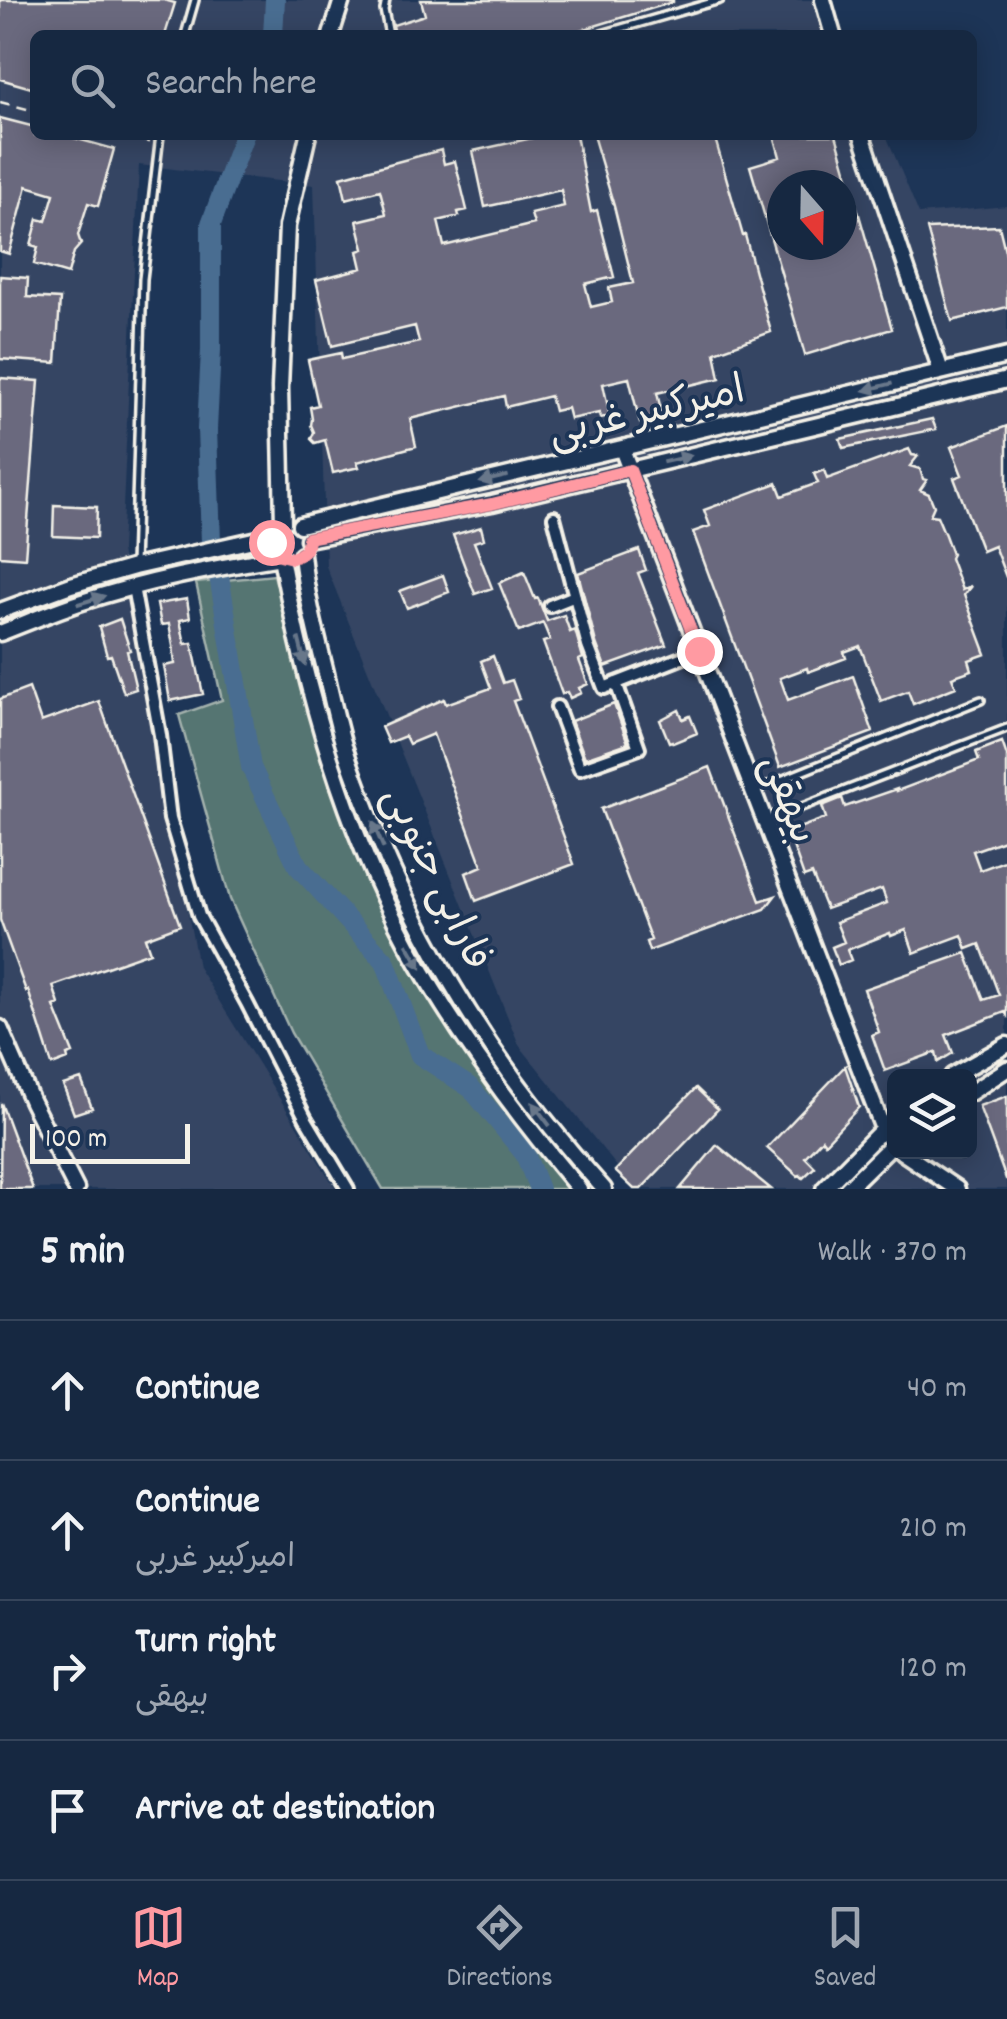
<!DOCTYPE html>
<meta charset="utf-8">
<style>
body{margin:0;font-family:Dekko,"Playpen Sans Arabic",sans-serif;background:#1f3048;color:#f1f3f6}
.controls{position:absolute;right:30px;bottom:30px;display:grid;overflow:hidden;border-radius:15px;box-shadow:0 5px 25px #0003}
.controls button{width:90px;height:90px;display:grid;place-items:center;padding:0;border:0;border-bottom:2px solid #35445a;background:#162841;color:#f1f3f6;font:50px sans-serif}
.compass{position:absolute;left:767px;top:170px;width:90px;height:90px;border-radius:50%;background:#162841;box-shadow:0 5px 25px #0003;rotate:160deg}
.scale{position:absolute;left:30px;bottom:25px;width:160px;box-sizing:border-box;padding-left:10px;border:5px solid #f4f1e8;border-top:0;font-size:28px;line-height:35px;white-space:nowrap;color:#f4f1e8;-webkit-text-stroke:8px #1d3557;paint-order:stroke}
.stop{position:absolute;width:30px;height:30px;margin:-22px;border:8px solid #ff9aa2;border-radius:50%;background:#fff}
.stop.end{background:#ff9aa2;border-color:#fff;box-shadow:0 2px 10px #0008}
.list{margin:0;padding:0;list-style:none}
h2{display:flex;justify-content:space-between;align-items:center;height:130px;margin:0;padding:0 40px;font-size:42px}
h2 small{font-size:32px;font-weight:400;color:#9ea6b1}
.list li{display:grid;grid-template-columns:65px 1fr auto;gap:30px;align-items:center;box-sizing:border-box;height:140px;padding:0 40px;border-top:2px solid #35445a}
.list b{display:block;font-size:38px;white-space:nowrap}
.list p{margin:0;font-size:32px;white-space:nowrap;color:#9ea6b1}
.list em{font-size:32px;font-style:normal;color:#9ea6b1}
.icon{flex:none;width:55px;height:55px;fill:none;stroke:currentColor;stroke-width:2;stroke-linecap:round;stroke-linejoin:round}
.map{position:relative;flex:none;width:1007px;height:1189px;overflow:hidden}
.search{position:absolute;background:#162841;box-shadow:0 5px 25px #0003;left:30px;right:30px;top:30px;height:110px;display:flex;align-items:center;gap:25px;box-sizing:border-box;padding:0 35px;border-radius:15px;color:#9ea6b1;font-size:38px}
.sheet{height:690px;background:#162841}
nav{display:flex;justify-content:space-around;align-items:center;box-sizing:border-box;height:140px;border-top:2px solid #35445a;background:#162841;font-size:28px;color:#9ea6b1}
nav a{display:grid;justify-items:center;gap:5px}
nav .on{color:#ff9aa2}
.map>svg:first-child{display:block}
.built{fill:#344563;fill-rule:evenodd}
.green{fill:#557472;stroke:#a4b2ad;stroke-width:2.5}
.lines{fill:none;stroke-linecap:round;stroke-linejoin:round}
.river{stroke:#4a6d91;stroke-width:20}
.building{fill:#6a697e;stroke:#f4f1e8;stroke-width:2.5;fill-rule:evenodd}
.lane-casing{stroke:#f4f1e8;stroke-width:12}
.street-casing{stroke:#f4f1e8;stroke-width:18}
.secondary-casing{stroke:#f4f1e8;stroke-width:21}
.path{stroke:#f4f1e8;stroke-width:2.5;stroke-dasharray:10 8;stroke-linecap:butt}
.lane{stroke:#1d3557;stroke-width:5}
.street{stroke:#1d3557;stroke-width:10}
.secondary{stroke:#1d3557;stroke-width:14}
.oneway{fill:#68778a}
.route{stroke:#ff9aa2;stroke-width:12}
.labels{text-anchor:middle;stroke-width:8;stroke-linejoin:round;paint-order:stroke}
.street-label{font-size:40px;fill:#f4f1e8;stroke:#1d3557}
</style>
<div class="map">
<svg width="1007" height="1189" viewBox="0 0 1007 1189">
<rect width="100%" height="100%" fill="#1d3557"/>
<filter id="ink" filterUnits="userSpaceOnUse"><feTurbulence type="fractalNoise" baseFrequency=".01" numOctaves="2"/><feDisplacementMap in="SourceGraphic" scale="20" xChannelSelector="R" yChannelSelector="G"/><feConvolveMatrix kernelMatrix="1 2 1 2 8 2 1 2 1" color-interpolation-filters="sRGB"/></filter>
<g filter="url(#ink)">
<path class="built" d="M0 0H830L845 35H35V135H886L919 214 1007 206V1189H635L519 1045 326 566 314 185 139 165 121 551 198 967 336 1189H0ZM782 185H842V245H782ZM894 1076H970V1152H894Z"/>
<path class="green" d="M274 575 336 803 387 912 574 1189H383L291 1033 230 899 179 715 222 700 196 583Z"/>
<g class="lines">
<path class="river" d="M273 35 275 0
M211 542 207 429 211 350V224L244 135
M219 576 251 767 298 866 385 961 420 1055 471 1088 525 1154 539 1189"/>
</g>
<path class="building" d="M0 0H164L175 3 165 35H35V89L0 79Z
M421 0H673V2L565 35H395L393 25 425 15Z
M0 118 35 127V135H63L114 149 98 206 88 203 78 235 81 244 74 252 68 274 34 264 38 247 31 245 38 219 46 221 54 194 27 186 9 254 0 251Z
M546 135H576L591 212 597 210 614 277 585 284 591 307 612 302 609 288 633 283 614 206 593 135H714L743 236 745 235 771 332 715 352 720 378 657 393 663 418 640 423 629 378 603 384 610 416 600 418 599 413 570 419 567 408 554 411 550 396 506 407 504 396 410 419 416 446 357 462 359 467 333 473 325 440 315 443 311 439 314 432 311 425 312 419 310 407 318 405 308 360 341 353 342 359 419 342 415 326 332 346 316 280 362 268 358 251 364 249 357 221 386 214 380 190 346 199 341 177 441 150 444 164 455 161 467 210 458 212 459 216 438 221 444 246 534 224 531 214 564 206 561 190 485 207 473 151Z
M774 135H836L892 329 805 355 750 166 780 157ZM782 185H842V245H782Z
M999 226 1007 259V307L952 321 927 229Z
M0 276 28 278 27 297 60 299 56 363 0 359Z
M0 378 39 381 25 558 0 556Z
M932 419 936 429 843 448 840 439Z
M1007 426V577H1006L994 546 982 551 954 478 962 475 951 447Z
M909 449 912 455 918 456 910 466 920 469 923 479 927 480 920 490 929 494 934 506 930 515 937 516 945 535 952 554 950 558 962 590 971 586 964 595 986 654 969 660 972 670 952 677 956 687 913 704 908 691 881 701 860 646 844 652 846 658 808 672 807 668 780 678 788 700 853 676 873 732 780 767 693 532 710 526 704 510 777 483 782 496 818 483 814 474 824 470 827 479Z
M54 505 97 507 96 538 53 536Z
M481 527 484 539 474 542 492 588 475 594 453 535Z
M639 550 646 570 638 573 666 645 605 667 596 643 578 573Z
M524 572 535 599 538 598 547 621 564 615 570 632 575 630 583 658 579 660 588 684 579 688 581 693 570 698 567 692 562 694 543 642 550 640 543 623 519 632 499 583Z
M443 575 449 592 407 608 400 591Z
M187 599 190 618 180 620 185 644 192 643 203 694 170 701 164 666 175 664 173 646 169 624 161 625 157 604Z
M120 619 130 650 127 651 136 689 124 693 111 655 107 656 99 627Z
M493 656 503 683 512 680 519 699 513 701 574 864 476 901 466 873 482 866 433 734 409 744 405 736 388 743 381 727 444 699 446 704 491 688 481 661Z
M29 688 41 722 99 701 180 925 145 938 150 952 53 986 59 1004 54 1006 73 1053 67 1055 68 1059 52 1065 28 990 26 991 0 920V699Z
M614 704 628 743 585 758 571 721Z
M679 710 683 719 690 716 697 733 673 743 672 741 669 742 660 720Z
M1002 742 1007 756V839L973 851 980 870 1007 860V1015L1005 1012 946 1035 953 1053 938 1062 936 1052 885 1071 872 1035 879 1032 864 989 966 953 984 1000 999 995 980 944 967 949 962 935 914 953 906 930 891 936 890 933 847 950 851 960 839 965 832 947 844 942 836 922 887 903 882 889 826 909 812 874 804 877 788 832 826 818 822 806 842 798 845 807 897 789V791L979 760 976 752Z
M710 767 760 901 775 896 765 909 649 951 646 942 651 940 601 809Z
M845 1066 859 1107 825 1143 822 1139 805 1157 815 1167 803 1178 800 1175 798 1176 767 1148Z
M81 1079 92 1108 74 1114 63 1085Z
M696 1088 718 1109 641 1189H634L615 1171Z
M1007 1096V1179H1006L979 1106Z
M1 1103 33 1189H0Z
M717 1145 771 1189H680Z"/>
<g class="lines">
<g class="lane-casing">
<path id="lane" d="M386 0 384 10 389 35
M185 35 195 0
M598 35 720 0
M134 566 143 279 160 135
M756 790 981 700
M768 820 1007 728"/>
</g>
<g class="street-casing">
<path id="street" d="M554 517 588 646 604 688 699 651
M133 587 160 735 170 819 199 916 247 1003 306 1119 348 1189
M550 606 575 596
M557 707 580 769 639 748 616 683"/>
</g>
<g class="secondary-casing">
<path id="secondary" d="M823 0 833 35
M331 35 342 0
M862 135 941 371
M622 449 883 1129 894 1146
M283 523 280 388 287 226 308 135
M300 525 1007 356
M308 539 492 503 1007 380
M302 554C306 594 316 633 326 673 331 695 336 717 342 739 352 773 366 806 379 839 433 967 510 1086 604 1189
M0 611 71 585 134 567 271 536
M0 633C26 623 52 612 79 603 145 581 213 568 281 557 304 688 345 829 408 946 456 1034 515 1113 579 1189
M0 1028 32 1102 76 1189
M952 1076 1007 1045
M970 1093 1007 1069
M902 1152 957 1189
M824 1189 883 1129 894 1120
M847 1189 894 1143"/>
</g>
<path class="path" d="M0 102 35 111
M122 135 152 143"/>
<use href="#lane" class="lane"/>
<use href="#street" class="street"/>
<use href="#secondary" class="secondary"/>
</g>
<defs><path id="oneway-solid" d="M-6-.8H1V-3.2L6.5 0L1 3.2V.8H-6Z" transform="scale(2.5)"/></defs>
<g class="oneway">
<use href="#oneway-solid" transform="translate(878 387) rotate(166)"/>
<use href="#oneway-solid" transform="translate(677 459) rotate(-13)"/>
<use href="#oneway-solid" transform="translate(494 479) rotate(167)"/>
<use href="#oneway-solid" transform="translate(91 600) rotate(-17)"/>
<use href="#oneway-solid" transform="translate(302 652) rotate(76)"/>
<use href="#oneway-solid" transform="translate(378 835) rotate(-113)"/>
<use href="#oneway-solid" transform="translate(414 956) rotate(60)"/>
<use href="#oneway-solid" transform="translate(541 1114) rotate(-127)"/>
</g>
</g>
<g class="lines" filter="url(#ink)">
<path class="route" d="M271 542 276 554 292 558C302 555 308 549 308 538L492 504 630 470 699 651"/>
</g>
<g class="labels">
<g class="street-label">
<text transform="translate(646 409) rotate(-13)" y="14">امیرکبیر غربی</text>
<text transform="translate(791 798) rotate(69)" y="14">بیهقی</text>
<text transform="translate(439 877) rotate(64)" y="14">فارابی جنوبی</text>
</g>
</g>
</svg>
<div class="controls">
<button><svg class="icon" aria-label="layers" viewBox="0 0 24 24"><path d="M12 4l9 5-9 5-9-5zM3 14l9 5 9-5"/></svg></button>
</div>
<svg class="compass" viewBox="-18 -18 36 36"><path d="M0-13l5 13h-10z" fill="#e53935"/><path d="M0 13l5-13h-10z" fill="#9ea6b1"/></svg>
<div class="scale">100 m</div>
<div class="stop" style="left:271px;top:542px"></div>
<div class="stop end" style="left:699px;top:651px"></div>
<div class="search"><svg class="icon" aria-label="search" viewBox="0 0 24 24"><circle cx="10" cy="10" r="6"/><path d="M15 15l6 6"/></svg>Search here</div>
</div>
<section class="sheet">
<h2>5 min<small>Walk · 370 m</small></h2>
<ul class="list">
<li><svg class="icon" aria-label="ahead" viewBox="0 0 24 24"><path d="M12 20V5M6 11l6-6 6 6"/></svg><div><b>Continue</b></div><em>40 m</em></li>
<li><svg class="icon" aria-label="ahead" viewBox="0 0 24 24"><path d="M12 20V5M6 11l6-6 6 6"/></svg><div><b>Continue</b><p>امیرکبیر غربی</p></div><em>210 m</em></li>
<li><svg class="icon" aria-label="right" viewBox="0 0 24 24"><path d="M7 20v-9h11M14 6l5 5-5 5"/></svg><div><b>Turn right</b><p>بیهقی</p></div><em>120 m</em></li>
<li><svg class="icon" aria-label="arrive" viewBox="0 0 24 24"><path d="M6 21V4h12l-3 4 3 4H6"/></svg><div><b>Arrive at destination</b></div></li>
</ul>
</section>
<nav>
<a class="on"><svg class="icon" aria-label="map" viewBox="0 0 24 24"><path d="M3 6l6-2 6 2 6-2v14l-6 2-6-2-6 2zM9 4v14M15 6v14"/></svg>Map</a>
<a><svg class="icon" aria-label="directions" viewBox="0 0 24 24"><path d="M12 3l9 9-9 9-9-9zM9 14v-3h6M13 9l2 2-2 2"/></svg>Directions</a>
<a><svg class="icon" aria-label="saved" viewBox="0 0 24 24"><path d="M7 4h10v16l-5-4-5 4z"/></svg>Saved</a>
</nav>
